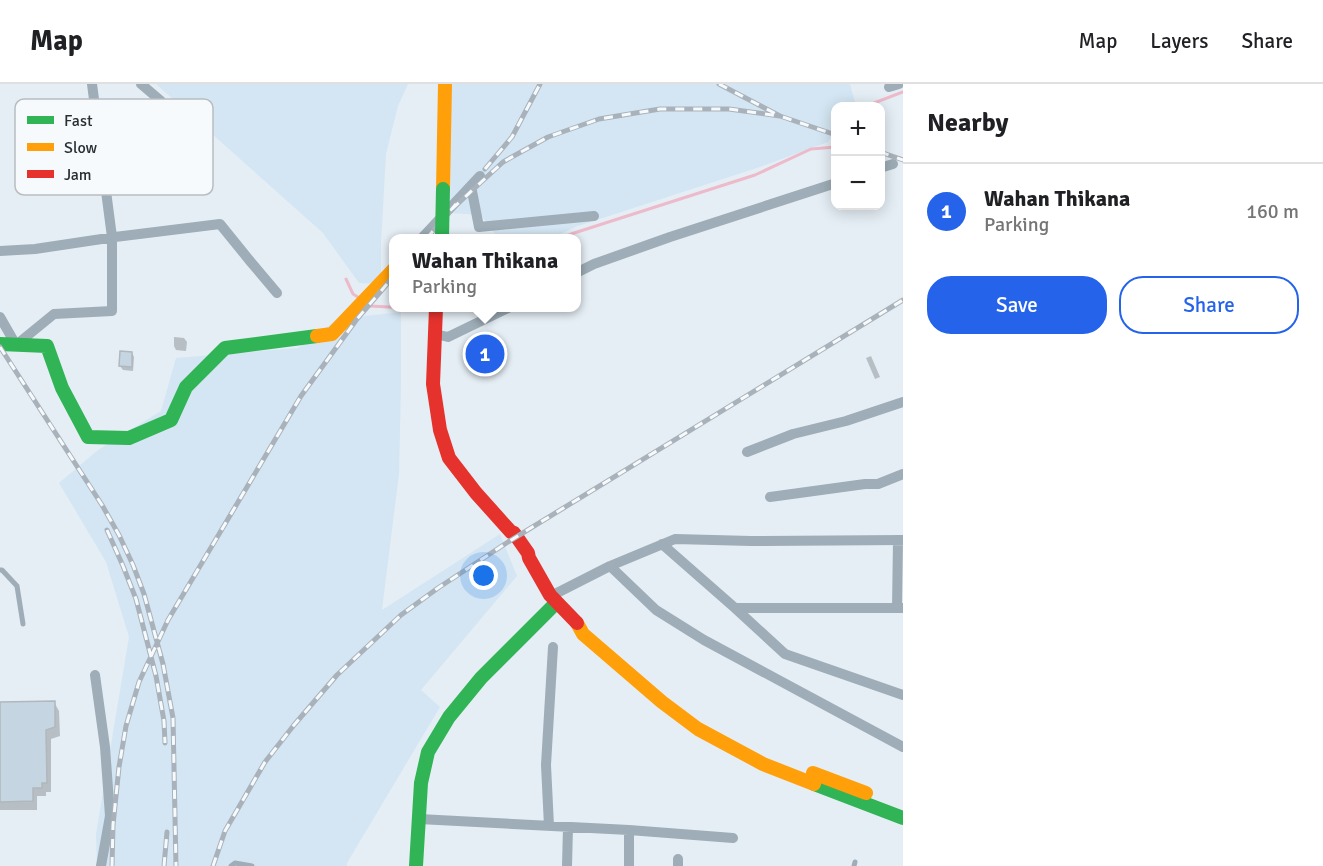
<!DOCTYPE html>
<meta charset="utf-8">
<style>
body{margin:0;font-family:Signika,sans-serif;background:#f6f6f6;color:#202124}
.controls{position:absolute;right:18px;top:18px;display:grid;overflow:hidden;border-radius:12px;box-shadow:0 3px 15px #0003}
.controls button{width:54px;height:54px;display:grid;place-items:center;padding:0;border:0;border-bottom:2px solid #e0e0e0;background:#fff;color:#202124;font:30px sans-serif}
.you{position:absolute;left:484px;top:492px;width:21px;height:21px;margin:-15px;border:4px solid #fff;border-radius:50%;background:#1a73e8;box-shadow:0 0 0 9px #1a73e833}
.badge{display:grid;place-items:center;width:39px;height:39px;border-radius:50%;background:#2563eb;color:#fff;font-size:20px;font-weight:700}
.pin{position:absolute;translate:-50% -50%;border:3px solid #fff;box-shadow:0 2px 6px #0006}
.popup{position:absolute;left:389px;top:150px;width:192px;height:78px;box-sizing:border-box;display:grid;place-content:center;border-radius:12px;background:#fff;filter:drop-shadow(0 2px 4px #0005);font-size:20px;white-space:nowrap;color:#757577}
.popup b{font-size:22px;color:#202124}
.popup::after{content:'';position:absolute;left:50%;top:100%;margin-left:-12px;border:12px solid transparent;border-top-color:#fff}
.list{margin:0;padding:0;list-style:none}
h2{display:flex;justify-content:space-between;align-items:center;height:78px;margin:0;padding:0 24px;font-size:26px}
h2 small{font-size:20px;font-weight:400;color:#757577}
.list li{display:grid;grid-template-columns:39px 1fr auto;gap:18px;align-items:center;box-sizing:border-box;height:96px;padding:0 24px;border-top:2px solid #e0e0e0}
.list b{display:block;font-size:22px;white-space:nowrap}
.list p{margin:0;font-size:20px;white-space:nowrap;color:#757577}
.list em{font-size:20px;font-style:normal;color:#757577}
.actions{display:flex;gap:12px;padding:18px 24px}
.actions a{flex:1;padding:14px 0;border:2px solid #2563eb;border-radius:24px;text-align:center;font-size:21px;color:#2563eb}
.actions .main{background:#2563eb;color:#fff}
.map{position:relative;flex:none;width:903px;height:782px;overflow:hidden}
header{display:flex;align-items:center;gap:36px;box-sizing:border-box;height:84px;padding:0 30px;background:#fff;border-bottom:2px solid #e0e0e0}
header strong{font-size:28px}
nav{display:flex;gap:33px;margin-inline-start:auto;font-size:21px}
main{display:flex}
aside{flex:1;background:#fff}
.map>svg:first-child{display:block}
.built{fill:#d4e6f3}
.shadow{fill:#0003}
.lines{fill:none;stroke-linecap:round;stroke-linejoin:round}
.stream{stroke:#edbaca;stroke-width:3}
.building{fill:#c5d6e2;stroke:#b0b8bd;stroke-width:1.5}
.lane{stroke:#9eadb7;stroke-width:5}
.street{stroke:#9eadb7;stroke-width:10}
.fast{stroke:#30b455;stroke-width:14}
.slow{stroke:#ff9f0a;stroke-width:14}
.jam{stroke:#e5322d;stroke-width:14}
.rail-casing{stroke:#a9b2ba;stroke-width:5}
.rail{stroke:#f6fafc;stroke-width:3;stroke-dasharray:9;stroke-linecap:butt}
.fast-bridge{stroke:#30b455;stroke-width:14}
.key{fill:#f6fafc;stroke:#b8bdc0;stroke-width:1.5}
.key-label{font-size:16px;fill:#292f34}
</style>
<header>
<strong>Map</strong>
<nav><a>Map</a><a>Layers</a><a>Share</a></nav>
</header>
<main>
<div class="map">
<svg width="903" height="782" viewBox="0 0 903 782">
<rect width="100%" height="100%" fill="#e5eef5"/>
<path class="built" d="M156 0H408L398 22 386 70 381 159V200L359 199 323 149Z
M451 0H850L855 18 852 22H836L835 47 828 58 760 83 575 143 552 154H498L481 131 450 129Z
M401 228V302L399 390 382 526 500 450 517 492 421 606 440 623 347 779V782H97L96 750 129 553 106 478 59 399 98 366 161 327 176 274 298 264 338 235Z"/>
<path class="shadow" d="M174 253 184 254 187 258 186 267 176 266 174 262Z
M132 269 134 273 133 287 123 286 120 282Z
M871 272 880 293 875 295 866 274Z
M54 618 59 627 60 652 51 655V708H46V712H37V726H0V619Z"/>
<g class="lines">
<path class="stream" d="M870 22 874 19 903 8
M563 154 571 150 755 91 811 65 836 63
M346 195 353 210 361 215
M368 221 370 222 426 225"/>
</g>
<path class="building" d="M120 267 132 268V283L119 282Z
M55 617V643L46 646 47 699H42V704H33V717L0 718V618Z"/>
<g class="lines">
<path class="lane" d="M0 486H2L17 502 23 540
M231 782 235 779 252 782
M854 782 855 778"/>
<path class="street" d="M141 0 161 17
M889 3 899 0
M880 84 893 80
M471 102 479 143 594 132
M422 154 480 92
M0 167 35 165 115 153 220 140 250 177 277 209
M576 189 594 180 670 153 836 99
M0 233 16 261 54 230 112 227V153L92 0
M435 250 448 253 508 224
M747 368 793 350 846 337 903 318
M770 413 865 400H878L903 390
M662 460 735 524H903
M610 482 656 526 704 556 903 663
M551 512 610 482 675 455 751 457 903 456
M735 524 785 570 903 611
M897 524 898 456
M95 591 105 663 110 732 101 782
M419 735 629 746 733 754
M549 742 546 681 553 563
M567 782 568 743
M629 782V746
M678 782V775"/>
<path class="fast" d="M0 260 47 262 62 304 88 353 129 354 171 336 186 303 225 264 317 252
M814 700 903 734
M416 782 421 699 428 668 449 633 481 594 556 519"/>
<path class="slow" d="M443 105 445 0
M317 252 332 250 394 185
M577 539 583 550 662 618 698 645 763 680 814 700
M813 689 866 709"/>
<path class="jam" d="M436 224 433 300 440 346 449 374 476 409 511 448 514 449 528 469 529 474 550 511 577 539"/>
<g class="rail-casing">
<path id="rail" d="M719 0 780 32 836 51
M880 68 903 76
M485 85 512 53 540 0
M452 125 503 78 548 53 599 35 660 25H729L780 32
M427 154 456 120
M0 263 102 421 119 451 133 481 144 510 163 580 173 634 176 782
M107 446 123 482 136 515 156 592 164 637 165 659
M112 782 113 741 119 683 126 642 139 598 168 536 301 312 357 235 394 192
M164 782 167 748
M213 782 225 747 265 678 294 641 337 591 401 531 438 504 508 458 903 216"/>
</g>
<use href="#rail" class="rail"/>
<path class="fast-bridge" d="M442 153 443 105"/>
</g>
<rect x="15" y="15" width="198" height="96" rx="9" class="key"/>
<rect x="27" y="32" width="27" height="8" fill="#30b455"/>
<rect x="27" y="59" width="27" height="8" fill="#ff9f0a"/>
<rect x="27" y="86" width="27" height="8" fill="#e5322d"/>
<g class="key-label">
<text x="64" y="42">Fast</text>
<text x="64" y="69">Slow</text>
<text x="64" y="96">Jam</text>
</g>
</svg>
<div class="controls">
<button>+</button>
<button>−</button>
</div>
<div class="you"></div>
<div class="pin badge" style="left:485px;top:270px">1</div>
<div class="popup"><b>Wahan Thikana</b>Parking</div>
</div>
<aside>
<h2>Nearby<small></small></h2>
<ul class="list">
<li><span class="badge">1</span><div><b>Wahan Thikana</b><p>Parking</p></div><em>160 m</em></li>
</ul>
<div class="actions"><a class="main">Save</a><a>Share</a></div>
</aside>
</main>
